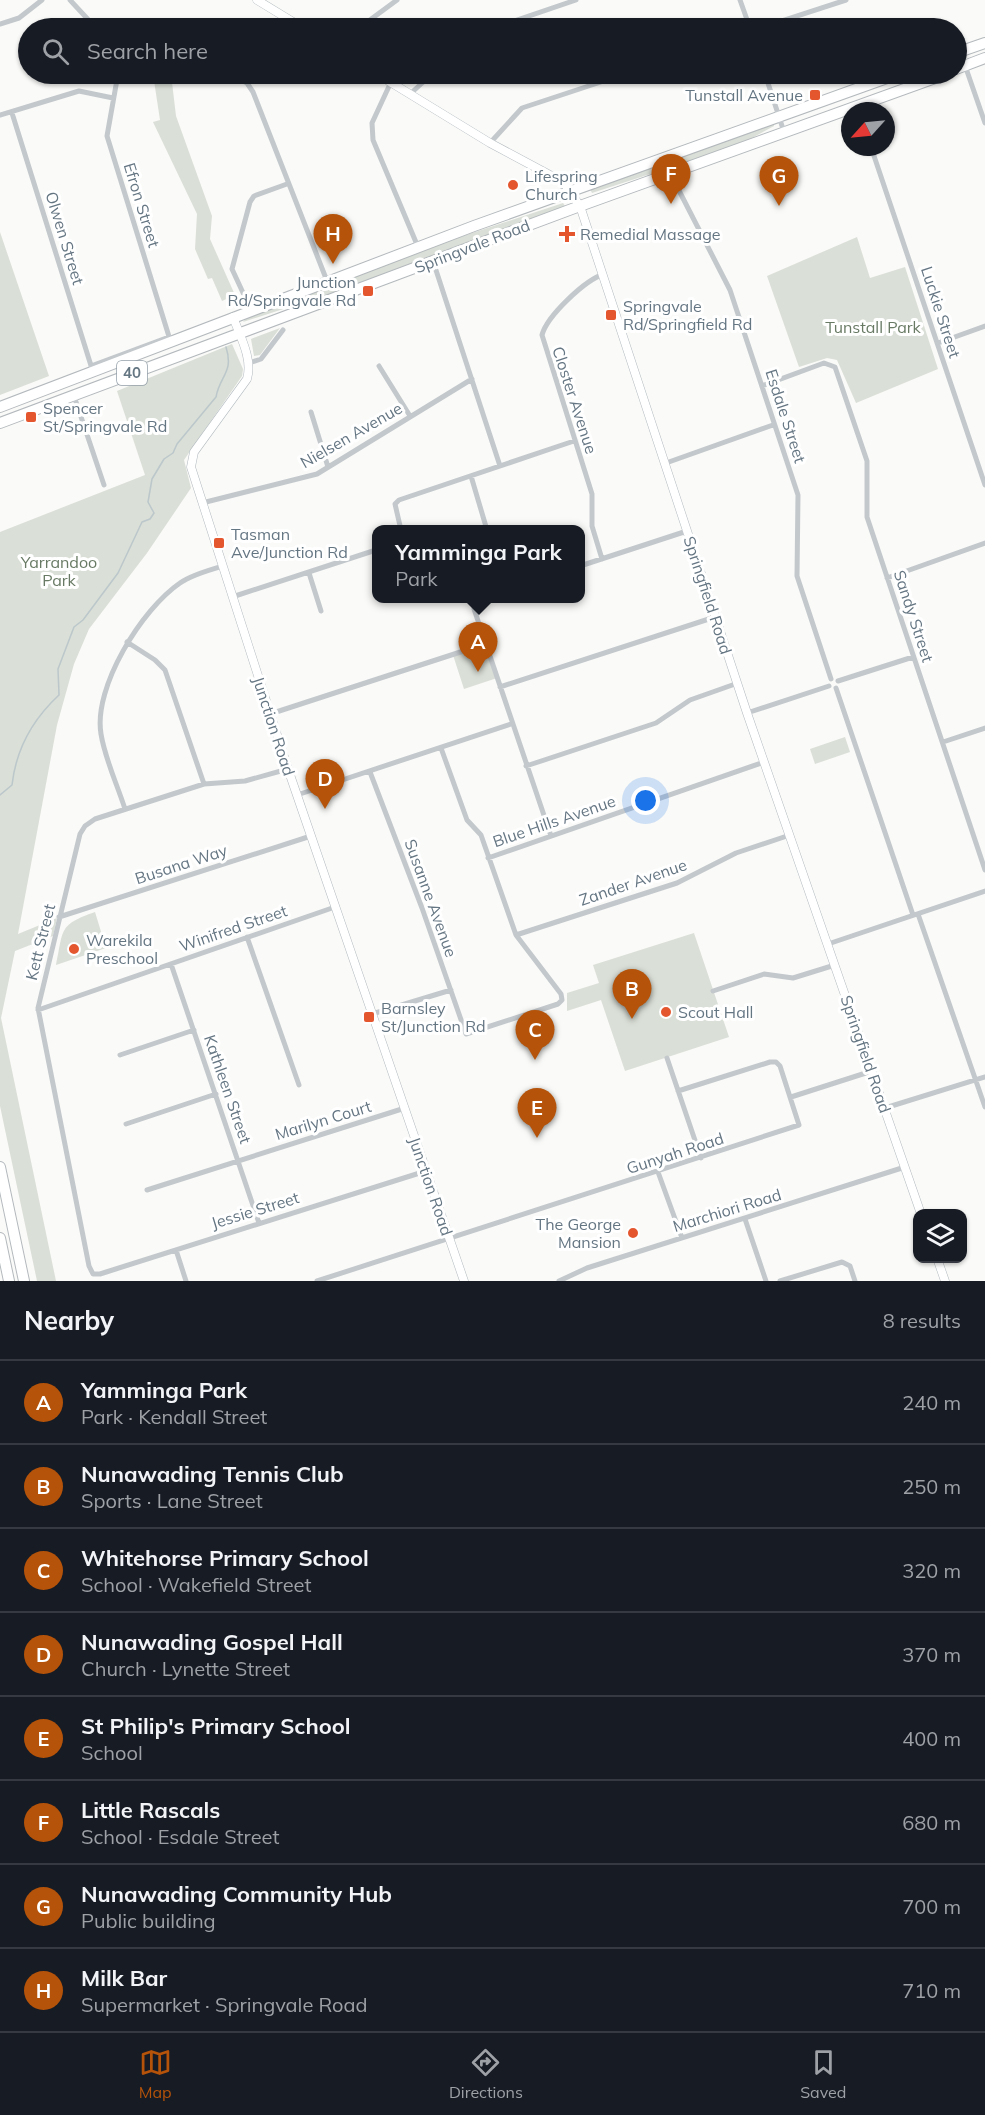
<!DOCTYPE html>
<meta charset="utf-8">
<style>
body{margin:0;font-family:Mulish,sans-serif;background:#242831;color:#f1f3f6}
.controls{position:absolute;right:18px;bottom:18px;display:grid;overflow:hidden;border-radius:12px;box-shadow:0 2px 4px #0004}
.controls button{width:54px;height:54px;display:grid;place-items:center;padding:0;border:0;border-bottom:2px solid #363941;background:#171b24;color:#f1f3f6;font:30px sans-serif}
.compass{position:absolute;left:841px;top:102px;width:54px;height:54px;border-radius:50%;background:#171b24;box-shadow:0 2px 4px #0004;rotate:243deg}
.you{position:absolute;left:646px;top:801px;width:21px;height:21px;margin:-15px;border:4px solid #fff;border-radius:50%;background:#1a73e8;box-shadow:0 0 0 9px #1a73e833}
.badge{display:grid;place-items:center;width:39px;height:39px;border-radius:50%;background:#b45309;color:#fff;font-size:20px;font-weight:700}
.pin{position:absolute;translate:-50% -50px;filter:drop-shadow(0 2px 3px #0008)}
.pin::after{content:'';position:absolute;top:32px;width:21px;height:18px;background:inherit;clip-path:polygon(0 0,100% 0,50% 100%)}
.popup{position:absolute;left:372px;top:525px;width:213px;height:78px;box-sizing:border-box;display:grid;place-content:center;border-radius:12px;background:#171b24;filter:drop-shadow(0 2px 4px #0005);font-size:20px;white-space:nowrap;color:#9ea1a6}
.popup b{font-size:22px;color:#f1f3f6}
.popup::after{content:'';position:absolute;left:50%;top:100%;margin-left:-12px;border:12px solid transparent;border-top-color:#171b24}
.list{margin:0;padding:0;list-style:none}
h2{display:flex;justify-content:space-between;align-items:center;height:78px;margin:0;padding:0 24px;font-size:26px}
h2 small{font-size:20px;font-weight:400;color:#9ea1a6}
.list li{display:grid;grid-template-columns:39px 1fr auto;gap:18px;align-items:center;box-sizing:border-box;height:84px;padding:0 24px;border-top:2px solid #363941}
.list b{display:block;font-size:22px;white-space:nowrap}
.list p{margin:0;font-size:20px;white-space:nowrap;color:#9ea1a6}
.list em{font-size:20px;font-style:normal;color:#9ea1a6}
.icon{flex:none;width:33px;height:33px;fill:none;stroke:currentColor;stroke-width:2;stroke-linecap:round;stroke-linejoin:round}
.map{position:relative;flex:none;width:985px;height:1281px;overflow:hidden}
.search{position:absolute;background:#171b24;box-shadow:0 2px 4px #0004;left:18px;right:18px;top:18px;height:66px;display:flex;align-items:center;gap:15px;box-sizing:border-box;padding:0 21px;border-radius:33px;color:#9ea1a6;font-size:22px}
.sheet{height:750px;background:#171b24}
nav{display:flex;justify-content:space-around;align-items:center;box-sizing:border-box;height:84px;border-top:2px solid #363941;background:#171b24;font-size:16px;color:#9ea1a6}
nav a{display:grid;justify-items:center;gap:3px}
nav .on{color:#b45309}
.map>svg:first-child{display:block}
.green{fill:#dadfd7}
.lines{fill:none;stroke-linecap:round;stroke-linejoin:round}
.stream{stroke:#bbc7cb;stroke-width:1.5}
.secondary-casing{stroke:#b3babf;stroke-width:9}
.highway-casing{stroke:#b4b9bd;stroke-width:12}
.street{stroke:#c3c8cc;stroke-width:5}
.secondary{stroke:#fff;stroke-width:8}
.highway{stroke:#fff;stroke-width:10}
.poi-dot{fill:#e4572e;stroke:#fff;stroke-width:2}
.labels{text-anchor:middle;stroke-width:6;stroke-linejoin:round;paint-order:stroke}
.shield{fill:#fff;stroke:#939fa8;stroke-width:1.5}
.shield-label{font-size:15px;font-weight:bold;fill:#657683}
.poi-label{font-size:16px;fill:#657683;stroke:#fff;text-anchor:start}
.street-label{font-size:16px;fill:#657683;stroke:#fff}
.park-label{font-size:16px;fill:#687a64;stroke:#fff}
</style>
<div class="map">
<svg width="985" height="1281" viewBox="0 0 985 1281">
<rect width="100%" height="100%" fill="#fafaf8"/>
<path class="green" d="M153 74H171L176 116 212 216 210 239 235 295 222 301 212 278 208 279 195 249 197 214 153 122 160 120Z
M774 124V126L750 139 693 160 592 193 590 189Z
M563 203 565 206 336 292 243 322 248 316 454 239Z
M0 232 49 376 0 395Z
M857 237 870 278 905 267 938 369 856 403 837 360 827 358 799 367 767 276Z
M280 328 260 355 254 356 251 339Z
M232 344 243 369 242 376 184 460 191 488 147 553 89 629 74 664 57 725 18 934 57 918 53 936 15 951 1 1018 56 1281H37L0 1106V532L145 475 117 391Z
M485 644 497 678 464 689 453 655Z
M845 737 850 752 815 764 810 749Z
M95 912 106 948 56 965C64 929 58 925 95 912Z
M694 933 729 1037 625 1071 601 1000 567 1011V993L599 983 593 965Z"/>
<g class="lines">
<path class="stream" d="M0 795 12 785C16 749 32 720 59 695L58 669 74 627 83 620 118 573 142 522 150 519 154 513 148 502 152 479 164 459 173 453 177 444 216 397C220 375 234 373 226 347"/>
<g class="secondary-casing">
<path id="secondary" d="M257 0 303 28
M377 74 490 143 563 182 580 206 747 713 921 1214
M233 317C240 336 253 359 247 379L194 452 191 467 288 769 464 1281
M937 1258 945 1281"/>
</g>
<g class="highway-casing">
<path id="highway" d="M956 53 985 43
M956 69 985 58
M0 407 474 226 898 74
M0 423 580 206 946 74
M0 1167 24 1281
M0 1238 9 1281"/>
</g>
<path class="street" d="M70 0 96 28
M740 0 750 28
M0 24 19 18 42 0
M283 28 289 20
M359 28 397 0
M494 28 576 0
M760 28 846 0
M960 51 985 123
M118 74 107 136 171 343
M231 74 247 83 253 92 327 281
M765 74 784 132
M391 82 372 123 373 140 418 247
M410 94 432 74
M12 113 93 372
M0 115 79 91 113 98
M490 143 522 108 625 74
M871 147 985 485
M670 173 730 290 798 495 797 576 831 679
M433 261 500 466
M251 310 232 269 250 202 254 196 287 184
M938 343 985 326
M249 363 261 359 283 330
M91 366 169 337
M379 366 410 416
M762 386 824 363 835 367 867 461V517L985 870
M74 396 104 485
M311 412 328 467
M666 463 773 425
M471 476 487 530
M202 503 317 474 472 379
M401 530 395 504 399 500 574 441
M602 559 592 526V494L542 335C547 316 585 280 604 274
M580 566 687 531
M309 573 321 611
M887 578 985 543
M232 597 376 550
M483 598 475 604 474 609 551 836
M417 600V598
M127 642 155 660 165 670 204 784
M838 681 913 657
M500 687 715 617
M836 688 913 915
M747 713 829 686
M270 714 485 644
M943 742 985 728
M526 766 656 723 690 700 738 683
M288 769 245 781 204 784 95 819 85 826 80 834 38 1008 89 1266 93 1274H100L426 1171
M370 772 422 908 466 1034 558 1004 562 1000 561 994 516 935 481 835 467 820 441 748
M297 795 511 724
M125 809C117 784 105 759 101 734 93 687 142 609 180 583 191 575 209 570 223 566
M488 858 764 762
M918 914 985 1107
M59 917 311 836
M516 935 677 883 736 853 790 835
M247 937 299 1085
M828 944 985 891
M171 964 259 1223
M713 991 764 974 793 978 835 965
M38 1010 335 907
M372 1014 451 990
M120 1055 194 1030
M667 1058 701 1158
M791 1097 872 1071
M885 1108 985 1077
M126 1124 216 1094
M658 1172 682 1238
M147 1190 405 1108
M745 1219 766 1281
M176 1250 186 1281
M317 1281 799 1125 780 1066 776 1062H770L678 1091
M559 1281 587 1268 905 1167
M780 1281 842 1262 850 1266 855 1281"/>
<use href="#secondary" class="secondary"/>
<use href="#highway" class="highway"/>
</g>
<g class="poi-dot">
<rect x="809" y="89" width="12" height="12" rx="3"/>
<circle cx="513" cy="185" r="6"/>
<path d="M564 225h6v6h6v6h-6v6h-6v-6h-6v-6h6z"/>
<rect x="362" y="285" width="12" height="12" rx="3"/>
<rect x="605" y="309" width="12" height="12" rx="3"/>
<rect x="25" y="411" width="12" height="12" rx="3"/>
<rect x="213" y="537" width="12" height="12" rx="3"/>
<circle cx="74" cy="949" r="6"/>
<circle cx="666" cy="1012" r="6"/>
<rect x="363" y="1011" width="12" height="12" rx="3"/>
<circle cx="633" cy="1233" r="6"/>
</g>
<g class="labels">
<rect class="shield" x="117" y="361" width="30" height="24" rx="4.5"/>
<g class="shield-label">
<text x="132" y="378">40</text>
</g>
<g class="poi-label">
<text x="803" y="101" text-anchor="end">Tunstall Avenue</text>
<text x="525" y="182">Lifespring<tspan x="525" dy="18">Church</tspan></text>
<text x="580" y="240">Remedial Massage</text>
<text x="356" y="288" text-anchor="end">Junction<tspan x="356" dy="18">Rd/Springvale Rd</tspan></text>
<text x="623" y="312">Springvale<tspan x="623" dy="18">Rd/Springfield Rd</tspan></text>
<text x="43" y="414">Spencer<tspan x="43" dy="18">St/Springvale Rd</tspan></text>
<text x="231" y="540">Tasman<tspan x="231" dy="18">Ave/Junction Rd</tspan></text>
<text x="86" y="946">Warekila<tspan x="86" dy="18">Preschool</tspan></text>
<text x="381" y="1014">Barnsley<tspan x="381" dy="18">St/Junction Rd</tspan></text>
<text x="678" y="1018">Scout Hall</text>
<text x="621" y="1230" text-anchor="end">The George<tspan x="621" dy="18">Mansion</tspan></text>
</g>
<g class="street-label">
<text transform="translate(142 205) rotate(73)" y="6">Efron Street</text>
<text transform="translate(65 238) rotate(73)" y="6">Olwen Street</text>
<text transform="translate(472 246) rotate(-21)" y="6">Springvale Road</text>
<text transform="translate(941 312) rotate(72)" y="6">Luckie Street</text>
<text transform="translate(575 400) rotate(72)" y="6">Closter Avenue</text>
<text transform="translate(786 416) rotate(72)" y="6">Esdale Street</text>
<text transform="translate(351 435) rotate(-30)" y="6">Nielsen Avenue</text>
<text transform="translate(708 595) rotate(72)" y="6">Springfield Road</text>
<text transform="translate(914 616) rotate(72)" y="6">Sandy Street</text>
<text transform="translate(274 726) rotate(72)" y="6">Junction Road</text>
<text transform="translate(554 821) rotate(-19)" y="6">Blue Hills Avenue</text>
<text transform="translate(181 864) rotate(-18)" y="6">Busana Way</text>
<text transform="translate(633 882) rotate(-19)" y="6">Zander Avenue</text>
<text transform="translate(431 898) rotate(70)" y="6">Susanne Avenue</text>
<text transform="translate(233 928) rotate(-19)" y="6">Winifred Street</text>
<text transform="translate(40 942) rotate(-76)" y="6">Kett Street</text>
<text transform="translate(866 1054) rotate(71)" y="6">Springfield Road</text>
<text transform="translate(228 1089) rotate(71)" y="6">Kathleen Street</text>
<text transform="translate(323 1120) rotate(-17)" y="6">Marilyn Court</text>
<text transform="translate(675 1153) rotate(-18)" y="6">Gunyah Road</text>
<text transform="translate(431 1186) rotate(71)" y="6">Junction Road</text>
<text transform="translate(255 1210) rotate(-17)" y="6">Jessie Street</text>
<text transform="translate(727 1210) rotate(-17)" y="6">Marchiori Road</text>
</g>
<g class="park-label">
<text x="873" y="333">Tunstall Park</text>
<text x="59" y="568">Yarrandoo<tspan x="59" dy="18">Park</tspan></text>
</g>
</g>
</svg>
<div class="controls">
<button><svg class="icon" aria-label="layers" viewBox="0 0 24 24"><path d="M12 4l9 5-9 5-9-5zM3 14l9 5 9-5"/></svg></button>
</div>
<svg class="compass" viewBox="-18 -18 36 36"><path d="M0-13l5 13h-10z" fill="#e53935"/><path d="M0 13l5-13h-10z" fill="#9ea1a6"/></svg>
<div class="you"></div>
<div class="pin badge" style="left:478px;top:672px">A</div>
<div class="popup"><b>Yamminga Park</b>Park</div>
<div class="pin badge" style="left:632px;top:1019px">B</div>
<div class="pin badge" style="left:535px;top:1060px">C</div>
<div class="pin badge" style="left:325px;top:809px">D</div>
<div class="pin badge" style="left:537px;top:1138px">E</div>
<div class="pin badge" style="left:671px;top:204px">F</div>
<div class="pin badge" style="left:779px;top:206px">G</div>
<div class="pin badge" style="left:333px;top:264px">H</div>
<div class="search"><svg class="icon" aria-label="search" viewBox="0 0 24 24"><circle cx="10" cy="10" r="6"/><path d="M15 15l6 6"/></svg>Search here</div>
</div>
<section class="sheet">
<h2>Nearby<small>8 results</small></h2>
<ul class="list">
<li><span class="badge">A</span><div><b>Yamminga Park</b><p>Park · Kendall Street</p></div><em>240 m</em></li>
<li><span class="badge">B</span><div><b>Nunawading Tennis Club</b><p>Sports · Lane Street</p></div><em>250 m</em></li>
<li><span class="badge">C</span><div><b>Whitehorse Primary School</b><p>School · Wakefield Street</p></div><em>320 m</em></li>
<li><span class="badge">D</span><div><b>Nunawading Gospel Hall</b><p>Church · Lynette Street</p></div><em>370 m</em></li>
<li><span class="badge">E</span><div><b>St Philip's Primary School</b><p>School</p></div><em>400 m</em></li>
<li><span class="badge">F</span><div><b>Little Rascals</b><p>School · Esdale Street</p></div><em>680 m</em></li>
<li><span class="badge">G</span><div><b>Nunawading Community Hub</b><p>Public building</p></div><em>700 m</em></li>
<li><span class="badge">H</span><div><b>Milk Bar</b><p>Supermarket · Springvale Road</p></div><em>710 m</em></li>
</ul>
</section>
<nav>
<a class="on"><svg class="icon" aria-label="map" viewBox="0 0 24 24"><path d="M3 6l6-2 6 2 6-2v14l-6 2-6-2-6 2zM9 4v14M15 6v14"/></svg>Map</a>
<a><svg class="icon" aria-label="directions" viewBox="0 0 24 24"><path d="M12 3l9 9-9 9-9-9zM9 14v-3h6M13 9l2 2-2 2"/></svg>Directions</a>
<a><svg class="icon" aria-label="saved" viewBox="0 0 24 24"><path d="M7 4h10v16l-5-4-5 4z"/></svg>Saved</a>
</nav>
